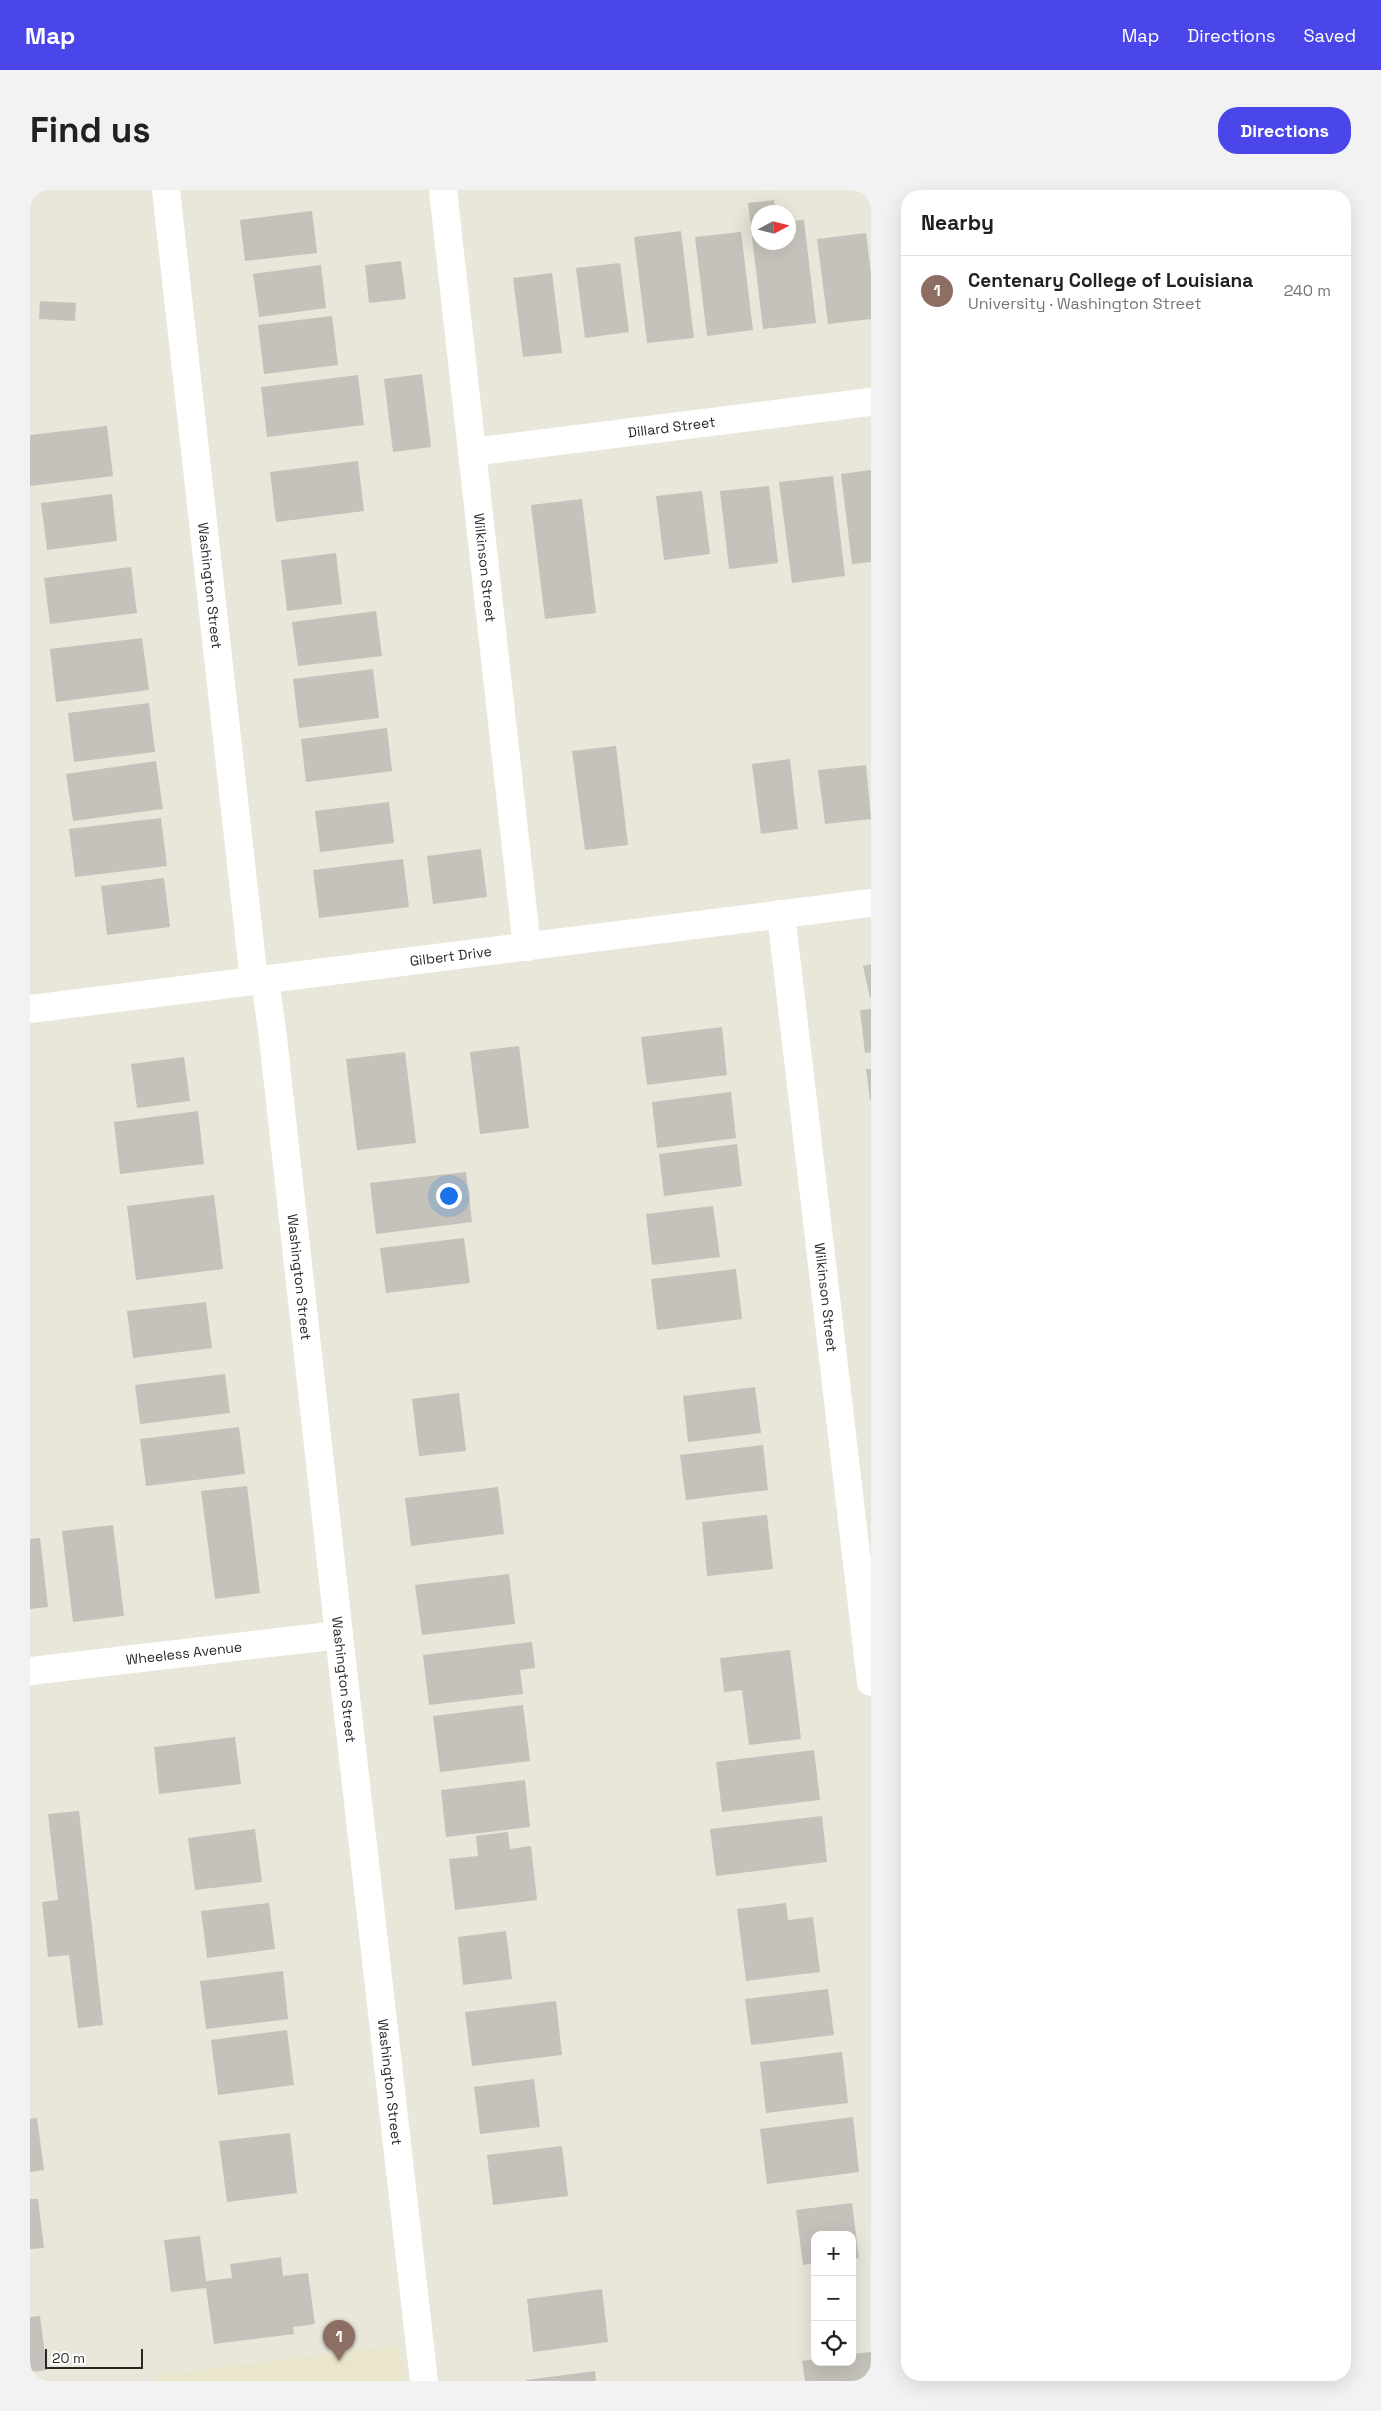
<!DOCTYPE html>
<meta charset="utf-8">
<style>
body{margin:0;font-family:"Space Grotesk",sans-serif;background:#f2f2f2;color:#202124}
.controls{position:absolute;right:15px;bottom:15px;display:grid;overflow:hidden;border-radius:10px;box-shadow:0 5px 20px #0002}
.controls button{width:45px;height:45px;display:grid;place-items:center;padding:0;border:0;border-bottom:1px solid #e0e0e0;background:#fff;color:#202124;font:25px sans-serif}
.compass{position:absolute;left:721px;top:15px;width:45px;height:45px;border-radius:50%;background:#fff;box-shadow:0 5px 20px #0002;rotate:83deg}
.scale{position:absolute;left:15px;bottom:12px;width:98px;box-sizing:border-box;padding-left:5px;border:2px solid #282828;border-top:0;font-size:14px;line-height:18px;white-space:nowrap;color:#282828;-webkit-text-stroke:4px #fff;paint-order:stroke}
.you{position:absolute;left:418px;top:1005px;width:18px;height:18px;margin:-12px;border:4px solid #fff;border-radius:50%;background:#1a73e8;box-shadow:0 0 0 8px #1a73e833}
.badge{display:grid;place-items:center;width:32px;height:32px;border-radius:50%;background:#4a46ea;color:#fff;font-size:16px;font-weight:700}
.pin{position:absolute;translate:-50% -41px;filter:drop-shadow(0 1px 2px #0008)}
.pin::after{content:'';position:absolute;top:26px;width:18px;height:15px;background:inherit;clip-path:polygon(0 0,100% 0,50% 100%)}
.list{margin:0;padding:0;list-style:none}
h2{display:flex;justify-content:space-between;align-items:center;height:65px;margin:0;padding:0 20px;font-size:21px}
h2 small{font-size:16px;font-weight:400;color:#757577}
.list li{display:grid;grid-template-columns:32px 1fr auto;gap:15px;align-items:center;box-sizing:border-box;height:70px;padding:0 20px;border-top:1px solid #e0e0e0}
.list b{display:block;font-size:19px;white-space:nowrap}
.list p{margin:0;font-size:16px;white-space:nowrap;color:#757577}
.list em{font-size:16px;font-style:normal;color:#757577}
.icon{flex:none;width:28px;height:28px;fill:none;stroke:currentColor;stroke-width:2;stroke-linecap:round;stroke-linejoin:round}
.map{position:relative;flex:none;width:841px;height:2191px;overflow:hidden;border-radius:20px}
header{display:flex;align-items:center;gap:30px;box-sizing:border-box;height:70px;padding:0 25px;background:#4a46ea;color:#fff}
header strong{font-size:24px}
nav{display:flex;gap:28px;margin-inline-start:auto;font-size:18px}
.intro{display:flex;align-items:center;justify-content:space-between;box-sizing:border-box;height:120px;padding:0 30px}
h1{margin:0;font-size:35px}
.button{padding:12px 22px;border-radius:20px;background:#4a46ea;color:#fff;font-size:18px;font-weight:700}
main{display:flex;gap:30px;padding:0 30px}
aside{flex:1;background:#fff;border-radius:20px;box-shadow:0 5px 20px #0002}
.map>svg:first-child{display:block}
.education{fill:#eae6cb}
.building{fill:#c4c2ba}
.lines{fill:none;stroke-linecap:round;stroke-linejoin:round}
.minor{stroke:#fff;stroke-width:28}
.labels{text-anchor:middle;stroke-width:4;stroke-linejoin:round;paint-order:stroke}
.street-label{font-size:14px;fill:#282828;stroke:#fff}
</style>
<header>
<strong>Map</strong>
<nav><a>Map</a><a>Directions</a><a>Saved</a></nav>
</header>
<div class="intro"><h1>Find us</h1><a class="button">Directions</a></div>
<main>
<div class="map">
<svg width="841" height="2191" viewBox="0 0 841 2191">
<rect width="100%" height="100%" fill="#e9e6da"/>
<path class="education" d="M369 2155 373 2191H125V2186Z"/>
<path class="building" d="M744 10 746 22H728V52H758V31L774 30 786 133 733 139 718 13Z
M282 21 287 63 215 71 210 30Z
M651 41 664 148 617 153 604 47Z
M711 42 723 140 677 146 665 47Z
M836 43 841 84V129L798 134 787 49Z
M371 71 376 109 339 113 335 75Z
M590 73 599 142 555 148 546 78Z
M291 75 296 118 229 127 223 84Z
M522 83 532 163 493 167 483 88Z
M10 111 46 113 45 131 9 129Z
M302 126 308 175 234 184 228 135Z
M392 184 401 257 363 262 354 189Z
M328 185 334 235 237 247 231 197Z
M77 236 83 286 0 296V245Z
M328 271 334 321 246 332 240 282Z
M841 280V372L822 374 811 284Z
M803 286 815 386 762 393 749 292Z
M739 296 748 373 699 379 690 301Z
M672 301 680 364 634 370 626 306Z
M82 304 87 351 17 360 11 313Z
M552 309 566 423 515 429 501 315Z
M306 363 312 414 257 421 251 370Z
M101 377 107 423 20 434 14 388Z
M346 421 352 466 268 476 262 432Z
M112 448 119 500 26 512 20 459Z
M343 479 349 528 269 538 263 489Z
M119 513 125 562 44 572 38 523Z
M357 538 362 581 276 592 271 549Z
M586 556 598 655 555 660 542 561Z
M760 569 768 639 731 644 722 574Z
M126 571 133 619 43 631 36 584Z
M836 575 841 629 795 634 788 580Z
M359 612 364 653 290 662 285 621Z
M131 628 137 676 45 687 39 639Z
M451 659 457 707 403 714 397 666Z
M373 669 379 717 289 728 283 680Z
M134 688 140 737 77 745 71 696Z
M841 774V808H840L833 776Z
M841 819V862L835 863 830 820Z
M692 837 697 885 617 895 611 847Z
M489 856 499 938 450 944 440 862Z
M375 862 386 953 327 960 316 869Z
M154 867 160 911 107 918 101 874Z
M836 879H841V910H840Z
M701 902 706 948 627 958 622 912Z
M168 921 174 974 90 984 84 932Z
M707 954 712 996 634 1006 629 964Z
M436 982 442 1032 346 1044 340 993Z
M184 1005 193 1079 106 1090 97 1016Z
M683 1016 690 1067 622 1075 616 1024Z
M434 1048 440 1093 356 1103 350 1058Z
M706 1079 712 1129 627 1140 621 1089Z
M176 1112 182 1158 103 1168 97 1121Z
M195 1184 200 1223 110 1234 105 1195Z
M725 1197 731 1243 658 1252 653 1206Z
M429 1203 436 1261 389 1266 382 1209Z
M209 1237 215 1284 116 1296 110 1249Z
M733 1255 738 1300 656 1310 650 1265Z
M217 1296 230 1403 185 1409 171 1301Z
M468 1297 474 1344 381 1356 375 1308Z
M737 1325 743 1379 677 1386 672 1332Z
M83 1335 94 1426 43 1432 32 1341Z
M10 1348 18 1417 0 1419V1349Z
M479 1384 485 1434 392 1445 385 1395Z
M502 1452 505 1478 490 1480 493 1504 399 1515 393 1465Z
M760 1460 771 1549 719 1555 712 1500 694 1502 690 1468Z
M493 1515 500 1571 410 1582 403 1526Z
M205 1547 211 1594 129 1604 124 1557Z
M784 1560 790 1610 692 1622 686 1572Z
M495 1590 500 1637 416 1647 411 1600Z
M49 1621 73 1835 48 1838 39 1765 18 1767 12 1712 28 1710 18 1624Z
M792 1626 797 1672 686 1686 680 1639Z
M225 1639 232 1692 165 1700 158 1648Z
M478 1642 480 1659 501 1656 507 1710 425 1720 419 1669 448 1666 446 1646Z
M239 1713 245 1759 177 1768 171 1721Z
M756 1713 758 1730 783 1727 790 1782 716 1791 707 1719Z
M476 1741 482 1789 433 1795 428 1747Z
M253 1781 258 1829 176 1839 170 1791Z
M798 1799 804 1845 721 1855 715 1809Z
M526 1811 532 1865 442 1876 435 1822Z
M257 1840 264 1895 188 1905 181 1850Z
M812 1862 818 1913 736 1923 730 1872Z
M504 1889 510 1937 450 1944 444 1897Z
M823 1927 829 1982 737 1994 730 1939Z
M7 1928 14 1980 0 1982V1929Z
M260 1943 267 2003 197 2012 189 1951Z
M532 1956 538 2006 463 2015 457 1965Z
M0 2009H8L14 2058 0 2059Z
M822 2013 829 2068 822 2069V2045H785V2073L773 2075 766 2020Z
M170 2046 176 2091 202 2088 200 2074 251 2067 253 2086 278 2083 285 2134 263 2137 264 2144 184 2154 176 2098 141 2102 134 2050Z
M572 2099 578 2152 503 2162 497 2109Z
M10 2126 17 2180 0 2182V2127Z
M841 2162V2191H775L772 2171 785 2169V2172H822V2164Z
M565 2181 566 2191H496V2190Z"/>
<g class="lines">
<g class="minor">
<path id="s1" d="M136 0 224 790"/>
<path id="s2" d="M413 0 497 757"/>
<path id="s3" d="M442 262 841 212"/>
<path id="s4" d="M751 724 841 1492"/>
<path id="s5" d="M235 789 243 848 309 1445 394 2191"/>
<path id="s6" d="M0 819 841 713"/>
<path id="s7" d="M0 1481 309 1445"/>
</g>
</g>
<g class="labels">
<g class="street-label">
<text dy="5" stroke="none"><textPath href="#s3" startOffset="201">Dillard Street</textPath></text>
<text dy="5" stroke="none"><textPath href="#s2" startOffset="380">Wilkinson Street</textPath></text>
<text dy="5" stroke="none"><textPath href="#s1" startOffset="398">Washington Street</textPath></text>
<text dy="5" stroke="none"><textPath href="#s6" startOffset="424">Gilbert Drive</textPath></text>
<text dy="5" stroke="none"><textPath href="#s5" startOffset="300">Washington Street</textPath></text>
<text dy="5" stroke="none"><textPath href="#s4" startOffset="386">Wilkinson Street</textPath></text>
<text dy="5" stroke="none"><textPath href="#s7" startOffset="155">Wheeless Avenue</textPath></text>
<text dy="5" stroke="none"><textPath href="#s5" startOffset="705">Washington Street</textPath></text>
<text dy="5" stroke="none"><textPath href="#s5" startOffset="1110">Washington Street</textPath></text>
</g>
</g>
</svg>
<div class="controls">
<button>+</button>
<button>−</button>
<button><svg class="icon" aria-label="locate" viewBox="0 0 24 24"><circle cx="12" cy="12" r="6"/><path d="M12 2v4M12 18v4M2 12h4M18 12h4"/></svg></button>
</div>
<svg class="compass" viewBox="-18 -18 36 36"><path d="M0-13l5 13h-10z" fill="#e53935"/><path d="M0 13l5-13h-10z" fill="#757577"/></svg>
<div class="scale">20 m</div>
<div class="you"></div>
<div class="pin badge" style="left:309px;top:2171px;background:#8d6e63">1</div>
</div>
<aside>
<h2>Nearby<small></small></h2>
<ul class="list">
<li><span class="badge" style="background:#8d6e63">1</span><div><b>Centenary College of Louisiana</b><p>University · Washington Street</p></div><em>240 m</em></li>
</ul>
</aside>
</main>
